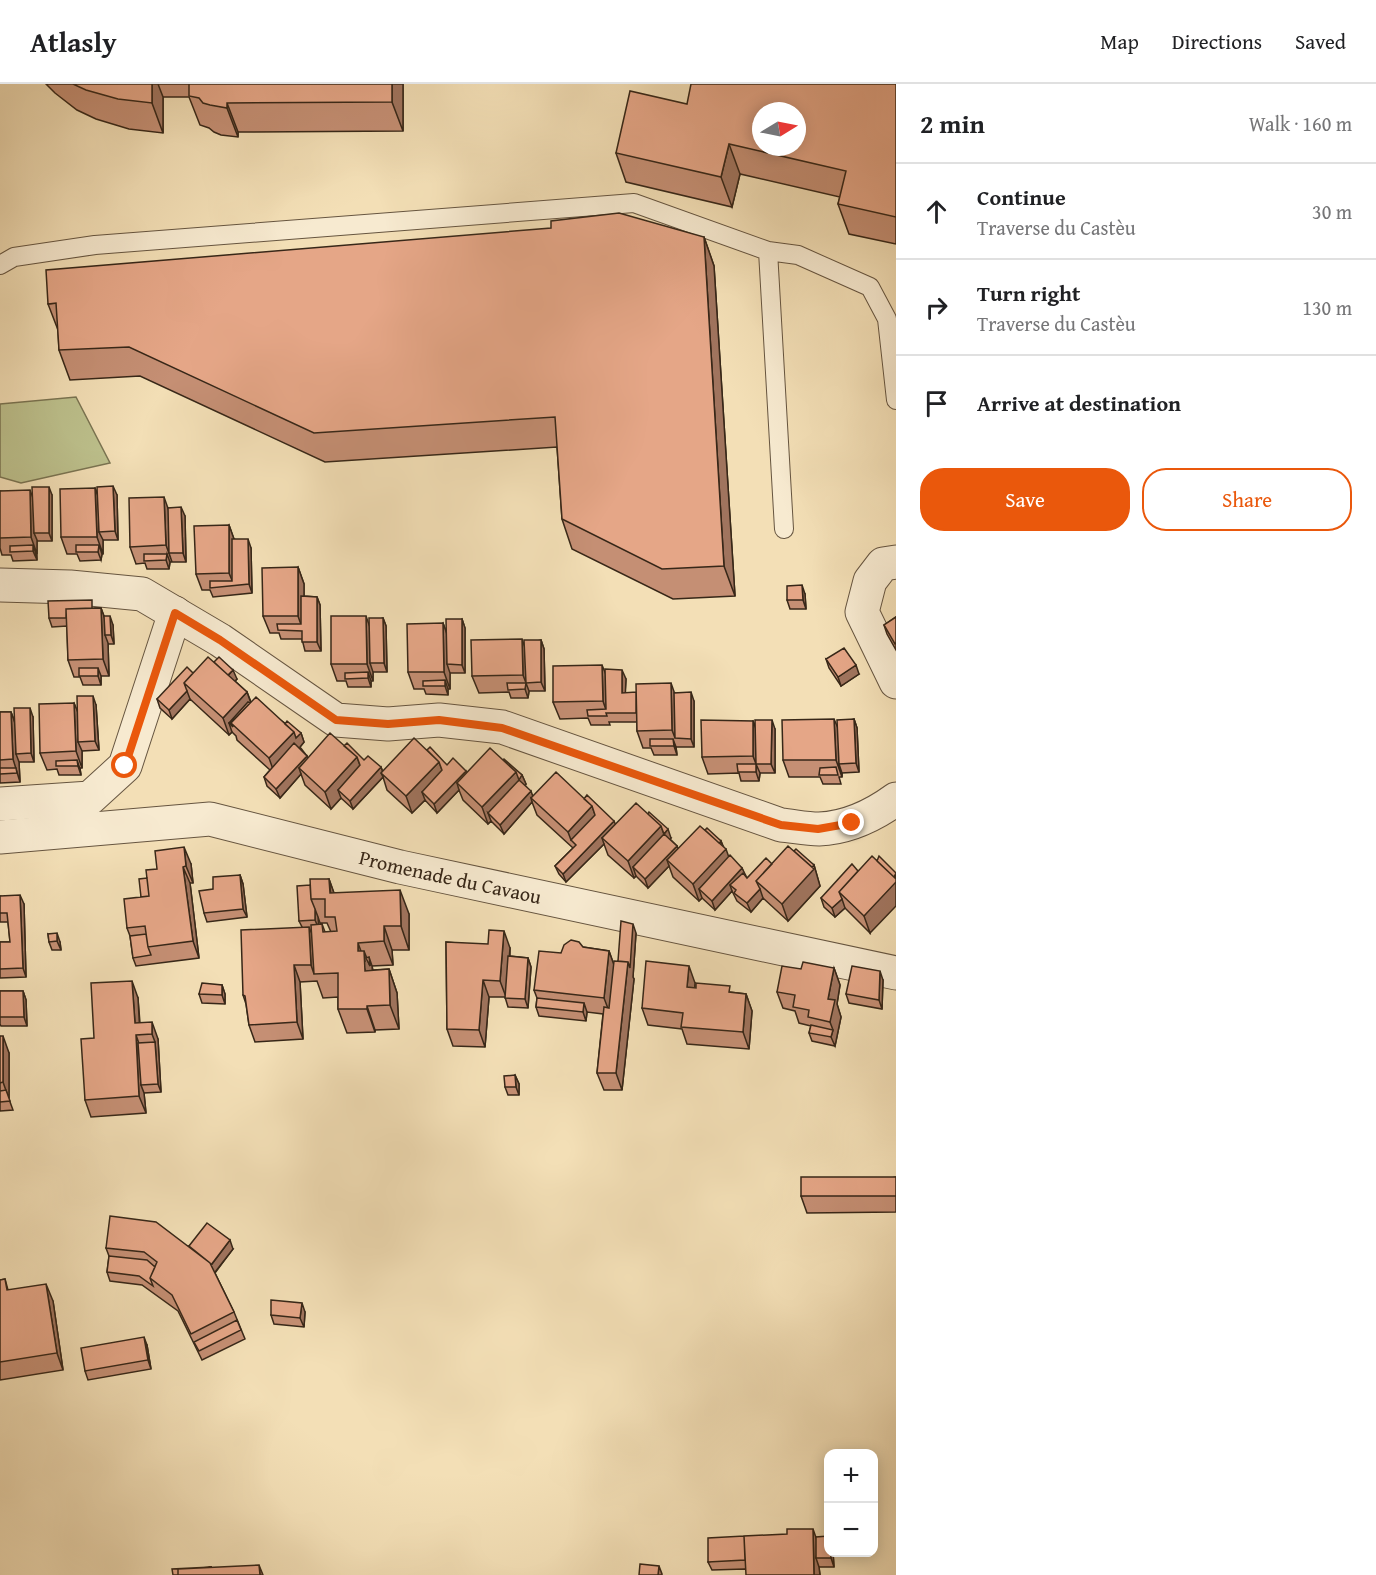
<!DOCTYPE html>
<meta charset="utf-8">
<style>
body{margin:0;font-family:"Gentium Book Plus",serif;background:#f6f6f6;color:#202124}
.controls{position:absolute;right:18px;bottom:18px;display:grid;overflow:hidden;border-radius:12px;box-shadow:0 3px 15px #0003}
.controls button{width:54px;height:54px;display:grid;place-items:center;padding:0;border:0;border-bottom:2px solid #e0e0e0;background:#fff;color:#202124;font:30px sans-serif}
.compass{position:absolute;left:752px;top:18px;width:54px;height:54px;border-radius:50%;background:#fff;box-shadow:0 3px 15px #0003;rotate:80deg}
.stop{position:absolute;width:18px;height:18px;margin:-14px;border:4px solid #ea580c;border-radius:50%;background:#fff}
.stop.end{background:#ea580c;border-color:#fff;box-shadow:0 2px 6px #0008}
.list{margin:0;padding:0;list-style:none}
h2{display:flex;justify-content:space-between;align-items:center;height:78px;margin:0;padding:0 24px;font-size:26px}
h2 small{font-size:20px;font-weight:400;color:#757577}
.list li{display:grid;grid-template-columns:39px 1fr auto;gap:18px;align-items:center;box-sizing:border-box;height:96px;padding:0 24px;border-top:2px solid #e0e0e0}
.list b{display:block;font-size:22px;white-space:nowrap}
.list p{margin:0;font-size:20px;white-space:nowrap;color:#757577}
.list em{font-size:20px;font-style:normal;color:#757577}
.actions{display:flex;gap:12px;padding:18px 24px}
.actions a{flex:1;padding:14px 0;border:2px solid #ea580c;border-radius:24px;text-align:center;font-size:21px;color:#ea580c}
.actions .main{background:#ea580c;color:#fff}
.icon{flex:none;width:33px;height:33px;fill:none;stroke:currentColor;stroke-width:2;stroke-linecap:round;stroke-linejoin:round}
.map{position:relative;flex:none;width:896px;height:1491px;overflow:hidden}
header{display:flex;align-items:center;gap:36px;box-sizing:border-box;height:84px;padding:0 30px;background:#fff;border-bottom:2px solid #e0e0e0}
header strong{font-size:28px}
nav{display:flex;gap:33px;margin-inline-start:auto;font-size:21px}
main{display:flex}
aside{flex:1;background:#fff}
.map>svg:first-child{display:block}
.green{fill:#bdc18d;stroke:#7a7452;stroke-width:1.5}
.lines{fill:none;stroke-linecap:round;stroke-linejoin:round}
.lane-casing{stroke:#665540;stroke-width:20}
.street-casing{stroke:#665540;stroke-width:35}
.lane{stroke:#f7ead0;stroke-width:18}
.street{stroke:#f7ead0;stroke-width:33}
.wall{fill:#c58f74;stroke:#372718;stroke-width:1.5;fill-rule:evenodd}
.shaded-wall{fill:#a0745e;stroke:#372718;stroke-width:1.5}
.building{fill:#e5a687;stroke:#372718;stroke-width:1.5;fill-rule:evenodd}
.route{stroke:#ea580c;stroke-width:8}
.labels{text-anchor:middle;stroke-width:4.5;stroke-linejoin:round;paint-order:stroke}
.street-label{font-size:20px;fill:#372718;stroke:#f7ead0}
</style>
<header>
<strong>Atlasly</strong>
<nav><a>Map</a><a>Directions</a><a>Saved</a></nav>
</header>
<main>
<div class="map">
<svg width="896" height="1491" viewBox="0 0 896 1491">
<rect width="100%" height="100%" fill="#f3dfb6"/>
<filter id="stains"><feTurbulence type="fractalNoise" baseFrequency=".00333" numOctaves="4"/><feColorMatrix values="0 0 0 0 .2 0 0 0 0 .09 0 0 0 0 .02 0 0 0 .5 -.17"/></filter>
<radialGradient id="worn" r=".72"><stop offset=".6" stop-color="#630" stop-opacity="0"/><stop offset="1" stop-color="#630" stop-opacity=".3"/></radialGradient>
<path class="green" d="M76 313 110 379 21 399 0 393V320Z"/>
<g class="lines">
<g class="lane-casing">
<path id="lane" d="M768 167 784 445
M0 181 14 173 95 161 634 119 768 167 798 171 870 203 887 235 896 316"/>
</g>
<g class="street-casing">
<g id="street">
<path d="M896 478 883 480 870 497 862 528 896 598"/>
<path d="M0 501 70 503 142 510 220 556 336 636 388 640 439 636 502 643 781 741C793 742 806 745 819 745 847 744 874 731 896 715"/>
<path d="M0 720 90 714 125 682 175 529"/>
<path id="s1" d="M0 753 210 735 400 783 896 889"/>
</g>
</g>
<use href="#lane" class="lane"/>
<use href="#street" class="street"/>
</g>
<path class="wall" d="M46 0H403V47L238 48V53L221 51 214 48 209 44 200 41 189 13H163V49L129 45 96 35 77 26 55 9Z
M896 0V160L849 150 838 120 840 113 740 90 732 123 626 98 616 69 687 20Z
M704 153 714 182 735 512 673 515 572 465 562 435 557 363 325 378 140 292 70 296 59 266 58 246 48 220Z
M95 404 98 411H117L118 456H103V470H102L101 476 80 477 77 470H67L61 453Z
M0 407 33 413 52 411V457H37V456V476L13 477 11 471H2L0 464Z
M168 424 185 432 186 478H170L169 485H147L145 479 136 480 130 463Z
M229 441 234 455 251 464 252 509 213 513 210 506H202L196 490Z
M298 483 304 500V512L317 513 320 521 321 567H305L302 555H281L279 549H270L263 532Z
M805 510 806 525H790L787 516Z
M95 524H101L104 532 113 541 114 560H108V559L109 592H101V601H83L80 593H74L68 576 67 542 52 543 49 534Z
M896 533V566L887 550 884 541Z
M383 534 386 542 387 588H373V597H371V603H348L346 597H337L331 580 369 539Z
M462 535 465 544V589H450V605H448V611L426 610 424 605H414L408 588 443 539 446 547Z
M541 556 544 565 545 607H529L528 614H511L509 608 479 609 472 592 524 561Z
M826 575 859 590 841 602 829 584Z
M214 578 237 595 235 597 247 608 251 618 301 649 304 658 300 663 307 672 308 675 344 662 364 676 381 683 383 688 427 666 447 681 466 689 503 676 522 691 526 700 525 701 533 712 584 715 615 740 671 754 670 755 677 762 678 765 705 746 721 757 728 773 742 784 745 792 747 794 794 767 814 781 820 802 788 837 763 814 751 828 737 817 732 807 715 826 702 814 699 817 673 793 669 782 648 804 636 792 634 794 608 771 604 760 566 798 559 790 555 782 573 764 537 731 532 718 504 750 491 737 488 740 463 716 459 706 437 729 425 716 412 729 387 706 383 693 353 725 341 714 331 725 305 701 301 690 280 714 267 702 264 693 270 686 237 656 236 652 232 648 229 651 190 615 172 635 160 624 157 615 193 589Z
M605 589 626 595 625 609H675L694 617V663H676L677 671H654L651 664H643L637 647V638H609L610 641H591L588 634 560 635 553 618Z
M74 619 77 627 96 621 99 666 82 667V684H80L81 691H59L57 685 47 686 40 669Z
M0 628H11L15 638 33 633 34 678H19L20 698 0 699Z
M854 635 857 644 859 688 842 689V693H839L841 700H823L820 693H789L783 676 837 642Z
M753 637 756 644 775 645V689H760L759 697H741L739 689 708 690 702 673Z
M191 780 193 799H190L199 874 136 882 133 874 130 852 127 844 141 813 147 794Z
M858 787 870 849 845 824 835 833 824 823 821 814Z
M240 791 243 800 247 833 207 838 204 829 213 805Z
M329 795 334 809 409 830V866H392L393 881 372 882 373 886 389 885 397 909 399 945 375 946V948L347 949 338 925V913L323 914 317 897 300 898 303 955 255 958 249 941 246 920 243 911 302 843 299 837 310 801ZM318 833 320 839H327L331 848H325L322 840 318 841Z
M0 812 24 820 26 893 0 894V858H10L8 838H0Z
M636 849 633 893 634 895 622 1006H604L597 989 603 930 587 928 586 937 539 932 536 923 537 914 534 906 561 869 583 863 609 867 614 881 618 877Z
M48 850 60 858 61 866H52L49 858Z
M446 858 510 864V872L528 874 531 883 528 924 508 923 505 913H489L485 963 453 962 447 945Z
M834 884 840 901 837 920 841 933 835 962 812 957 809 949 811 942 799 939 795 927 783 924 777 908 801 885Z
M883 896 882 925 849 919 846 910Z
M695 899V904L746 910 752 927 749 965 687 960 682 945 648 941 642 924Z
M222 901 225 910V920L202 919 199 910Z
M0 907H23L26 916 27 942H1L0 940Z
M138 914 140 939 158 955 161 1008 144 1009 146 1029 91 1033 85 1016 94 954Z
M0 952 9 969V1015L13 1026 0 1027Z
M515 991 519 1000V1011H508L505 1003Z
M896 1093V1128L807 1129 801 1112Z
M189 1162 233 1165 215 1189 234 1228 245 1255 202 1276 178 1227 142 1201 110 1197 107 1188 109 1172 106 1164Z
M5 1195 8 1206 53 1217 63 1286 0 1296V1196Z
M305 1228 304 1243 274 1240 271 1231Z
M147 1261 151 1285 88 1296 85 1287Z
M816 1453 828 1468H833L834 1483H819L820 1491 745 1485 712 1486 708 1478Z"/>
<path class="shaded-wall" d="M152 0H158L163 13V49L152 19Z
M392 0H403V47L392 18Z
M227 19 238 48V53L227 24Z
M729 60 740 90 732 123 721 93Z
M704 153 714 182 735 512 724 482Z
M113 402 117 411 118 456 115 447Z
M49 403 52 411V457L49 449Z
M95 404 101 421 99 448 103 456V470L97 453Z
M30 406 36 422 34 449 37 456V470L31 453Z
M164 413 170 430 169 469 172 478 166 461Z
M181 423 185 432 186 478 183 469Z
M229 441 235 458 234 501 229 489Z
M248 455 251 464 252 509 249 500Z
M33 461 36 470 37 476 33 467Z
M99 461 102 470 101 476 98 468Z
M167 470 170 478 169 485 166 476Z
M298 483 304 500V549L298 532Z
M802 501 805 510 806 525 803 516Z
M317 513 320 521 321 567 317 558Z
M101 524 107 541 105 551 108 559 109 592 103 575Z
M110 532 113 541 114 560 111 551Z
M366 532 372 549 370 579 373 588V597L367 580Z
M383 534 386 542 387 588 384 579Z
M462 535 465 544V589L462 581Z
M443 539 449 556 447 580 450 589V605L444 588Z
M522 555 528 572 526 599 523 591Z
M541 556 544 565 545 607 541 598Z
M602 581 609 598 607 629 603 617Z
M856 581 859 590 841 602 838 593Z
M98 584 101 592V601L98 592Z
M233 586 237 595 229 603 226 594Z
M622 586 626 595 625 618 622 609Z
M368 588 371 597V603L368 594Z
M445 596 448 605V611L445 602Z
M526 599 529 607 528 614 525 605Z
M671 599 677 616 675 654 672 646Z
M187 607 190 615 172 635 169 626Z
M247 608 253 625 231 639H229L232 648 229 651 223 634Z
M691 608 694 617V663L691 655Z
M93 612 96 621 99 666 95 657Z
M74 619 81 636 78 658 82 667V684L76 667Z
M30 624 33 633 34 678 31 669Z
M11 628 17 645 16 670 19 678 20 698 13 675Z
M834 635 841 651 839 680 842 689V693L836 676Z
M854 635 857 644 859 688 856 679Z
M772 636 775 645V689L771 680Z
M753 637 759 653 756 680 753 672Z
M294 648 301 649 304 658 300 663V665L275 691 269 674Z
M673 655 676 663 677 671 674 662Z
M307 672 310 681 299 684 301 690 280 714 276 705Z
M357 673 363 690 338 706 341 714 331 725 325 708Z
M77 676 80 685 81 691 78 682Z
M439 678 445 694 422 708 425 716 412 729 406 712Z
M756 680 760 689 759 697 756 688Z
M381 683 384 692 381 689 383 693 353 725 350 717Z
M466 687 469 696 457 699 459 706 437 729 434 720Z
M516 688 522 691 526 700 494 734 488 729 491 737 488 740 482 723Z
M531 707 534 716 531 714 532 718 504 750 500 741Z
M592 722 598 739 571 756 568 748Z
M614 737 618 746 602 754 604 760 566 798 563 790Z
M661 742 667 759 633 783 636 792 634 794 628 777Z
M668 745 671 754 667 759 664 750Z
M721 757 724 766 726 765 732 782 699 805 702 814 699 817 693 800Z
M677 762 680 770 667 776 669 782 648 804 645 795Z
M184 763 191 780 193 799 186 782Z
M814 781 820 802 788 837 782 820Z
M183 783 190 799 199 874 193 857Z
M742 784 746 792 730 801 732 807 715 826 712 817Z
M240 791 243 800 247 833 243 825Z
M896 791V822L870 849 864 832Z
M329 795 337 818 331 811Z
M760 805 763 814 751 828 747 819Z
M400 806 409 830V866L401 842Z
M20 811 24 820 26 893 23 884Z
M842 815 845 824 835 833 832 824Z
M315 825 318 833 319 845 315 836Z
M633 840 636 849 633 893 634 895 622 1006 616 989 628 878Z
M384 842 392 866 393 881 384 857Z
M309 843 316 860 314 890 311 881Z
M504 847 510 864 506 913 500 897Z
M57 849 60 858 61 866 57 857Z
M358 859 365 878 364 867 370 882 369 873 372 882 374 910 358 867Z
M609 867 615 884 610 930 604 914Z
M528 874 531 883 528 924 525 915Z
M294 881 300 898 303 955 297 938Z
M689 882 695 899 694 911 687 903Z
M834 884 840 901 837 920 841 933 835 962 831 953 833 946 830 938 828 915Z
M389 885 397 909 399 945 390 921Z
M880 887 883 896 882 925 879 916Z
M483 896 489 913 485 963 479 946Z
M132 897 138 914 140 951 135 939Z
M222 901 225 910V920L222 911Z
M23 907 26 916 27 942 24 933Z
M746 910 752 927 749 965 743 948Z
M584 919 587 928 586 937 583 928Z
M367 922 375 946V948L367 925Z
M152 938 158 955 161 1008 158 1000 155 958 152 950Z
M136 951 142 968 141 1001 144 1009 146 1029 139 1012Z
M3 952 9 969V1015L3 998Z
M515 991 519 1000V1011L516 1003Z
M230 1156 233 1165 212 1192 209 1184Z
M46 1200 53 1217 63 1286 57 1269Z
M302 1219 305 1228 304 1243 300 1234Z
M144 1253 147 1261 151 1285 148 1276Z
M813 1445 819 1462 816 1474 819 1483 820 1491H814Z
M831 1468H833L834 1483 831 1474Z
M259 1481 263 1491H260Z
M659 1482 662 1490V1491H658Z"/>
<path class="building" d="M73 0H152V19L118 15 86 6Z
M189 0H392V18L227 19V24L210 21 203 19 199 14 189 12Z
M691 0H896V133L838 120 846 87 729 60 721 93 616 69 630 7 687 20ZM761 27H797V63H761Z
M619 129 704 153 724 482 662 485 562 435 555 333 314 349 129 263 59 266 56 219 48 220 46 186 551 144V137Z
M113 402 115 447 99 448 97 403Z
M32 403H49V449H34Z
M95 404 97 453H61L60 405Z
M30 406 31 453 0 454V407Z
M164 413 166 461 130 463 129 414Z
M181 423 183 469H169L168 424Z
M229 441V489L196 490 194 442Z
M232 455H248L249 500 210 504V497H232Z
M33 461V467L10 468V462Z
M76 461H99L98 468H76Z
M144 470H167L166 476 144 477Z
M298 483V532H263L262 484Z
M802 501 803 516H787V502Z
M301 512 317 513V558H302V547L278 546 277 540H301Z
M92 516V524L66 525V534H49L48 517Z
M101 524 103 575 68 576 66 525Z
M104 532H110L111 551H105Z
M331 532H366L367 580H331Z
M896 533V559L895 560 884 541Z
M369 534H383L384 579H370Z
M446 535H462V581L447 580Z
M443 539 444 588H408L407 540Z
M522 555 523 591 472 592 471 556Z
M524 556H541V598L526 599Z
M844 564 856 581 838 593 826 575Z
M208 573 247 608 223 634 184 599Z
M219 573 233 586 228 591 214 578Z
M602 581 603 617 553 618V582Z
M187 583 193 589 184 599 187 607 169 626 157 615Z
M79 584H98V592H79Z
M605 585 622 586V609L636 608V629H606L607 632H588L587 626 606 625Z
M368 588V594L345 595V589Z
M445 596V602H423V597Z
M507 599H526L525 605 508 606Z
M671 599 672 646 637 647 636 600Z
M691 608V655L675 654 674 609Z
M77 612H93L95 657 78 658Z
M256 613 294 648 269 674 231 639Z
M248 618 250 619 231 639 233 643 229 639Z
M74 619 76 667 40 669 39 620Z
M14 624H30L31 669 16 670Z
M0 628H11L13 675 0 676Z
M834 635 836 676H783L782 636Z
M854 635 856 679 839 680 837 636Z
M701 636 753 637V672L702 673Z
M755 636H772L771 680H756Z
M287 637 301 649 296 654 294 648 285 640Z
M330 649 357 673 325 708 299 684Z
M414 654 439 678 406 712 381 689Z
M650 655H673L674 662H650Z
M294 659 307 672 276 705 264 693Z
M347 659 364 676 368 672 381 683 350 717 338 706 360 681 357 673 344 662Z
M430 663 447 681 453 674 466 687 434 720 422 708 442 686 439 678 427 666Z
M490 664 516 688 482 723 457 699Z
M504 675 522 691 519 696 516 688 503 676Z
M77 676 78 682H56V677Z
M737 680H756V688H738Z
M836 683 838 691H819L820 684Z
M0 684H16L17 689 0 690Z
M556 688 592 722 568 748 531 714Z
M519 696 531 707 500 741 488 729Z
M587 711 614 737 563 790 555 782 576 761 571 756 595 731 592 722 584 715Z
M636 719 661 742 628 777 602 754Z
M649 728 668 745 664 750 677 762 645 795 633 783 664 750 661 742 648 730Z
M700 742 726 765 693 800 667 776Z
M707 744 721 757 719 759 705 746Z
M788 762 814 785 782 820 756 797Z
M184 763 186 782 183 783 193 857 148 863 145 842 127 844 124 815 149 812 146 786 157 785 155 767Z
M796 765 814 781 812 783 794 767Z
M730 771 742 784 712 817 699 805Z
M872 772 896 795V798L864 832 839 808Z
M879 772 896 789 894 793 877 777Z
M766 774 772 780 756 797 760 805 747 819 734 809 736 806 730 801 743 789 747 794Z
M852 780 858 787 839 808 842 815 832 824 821 814Z
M240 791 243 825 204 829 199 807 213 805V793Z
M147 794 149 812 141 813 139 795Z
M310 795H329L330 809 400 806 401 842H384V857L358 859V867H364L365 887 389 885 390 921 367 922V925H338V889L314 890 311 841 322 840 323 848 337 847 335 833H325V815H311Z
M310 801 311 815 315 825V836L299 837 297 802Z
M20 811 23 884 0 885V858H10L7 829H0V812Z
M621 837 633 840 630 884 628 878 618 877Z
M309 843 311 881H294L297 938 249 941 245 912 243 911 241 846Z
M489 846 504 847 500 897 483 896 479 946 447 945 446 858 488 860Z
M57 849V857L49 858 48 850Z
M146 850 148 863 151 871 133 874 130 852Z
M571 856 579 858 583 863 609 867 604 914 534 906 539 867 561 869 564 861Z
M508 872 528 874 525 915 505 914Z
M369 873 370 882 366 874Z
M614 877 628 878 616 989H597L604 923 609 924Z
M646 877 689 882 687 903 696 904V899L730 902 729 908 746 910 743 948 681 943 683 929 642 924Z
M803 878 834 884 828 915 835 916 830 938 808 933 809 926 793 923 795 911 777 908 782 882 801 885Z
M852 882 880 887 879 916 846 910Z
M132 897 135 939 152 938V950L136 951 139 1012 85 1016 81 955 94 954 91 899Z
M202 899 222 901V911L199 910Z
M0 907H23L24 933H0Z
M537 914 584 919 583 928 536 923Z
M811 941 833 946 831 953 809 949Z
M0 952H3V998L0 999Z
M155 958 158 1000 141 1001 138 959Z
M515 991 516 1003H505L504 992Z
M6 1006 10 1017 0 1018V1007Z
M801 1093H896V1112H801Z
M110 1132 156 1138 210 1179 234 1228 191 1250 172 1211 150 1194 157 1178 144 1168 106 1164Z
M207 1139 230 1156 211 1181 210 1179 189 1162Z
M109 1172 147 1176 155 1183 150 1194 153 1202 139 1192 107 1188Z
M5 1195 7 1206 46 1200 57 1269 0 1278V1196Z
M271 1216 302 1219 300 1234 271 1231Z
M237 1236 241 1246 199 1267 194 1258Z
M144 1253 148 1276 85 1287 81 1264Z
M787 1445H813L814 1491H746L744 1452 787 1450Z
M744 1452 745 1476 708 1478V1454Z
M828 1452V1468H831V1474H816V1453Z
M640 1480 659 1482 658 1491H639Z
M259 1481 260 1491H178V1485Z
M212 1483 178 1485V1491H173L172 1485Z"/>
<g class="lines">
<path class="route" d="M125 682 175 529 220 556 336 636 388 640 439 636 502 644 781 741 818 745 852 739"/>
</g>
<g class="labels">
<g class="street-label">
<text dy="7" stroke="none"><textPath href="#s1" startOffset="458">Promenade du Cavaou</textPath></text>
</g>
</g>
<rect width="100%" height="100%" filter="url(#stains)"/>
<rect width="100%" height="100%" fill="url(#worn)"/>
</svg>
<div class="controls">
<button>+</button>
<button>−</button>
</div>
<svg class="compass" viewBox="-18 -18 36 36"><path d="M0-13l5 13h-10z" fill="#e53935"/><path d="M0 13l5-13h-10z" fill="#757577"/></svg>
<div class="stop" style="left:125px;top:682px"></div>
<div class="stop end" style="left:852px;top:739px"></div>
</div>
<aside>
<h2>2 min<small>Walk · 160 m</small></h2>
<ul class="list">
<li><svg class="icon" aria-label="ahead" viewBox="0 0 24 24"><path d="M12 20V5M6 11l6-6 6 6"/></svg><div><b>Continue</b><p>Traverse du Castèu</p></div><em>30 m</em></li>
<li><svg class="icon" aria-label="right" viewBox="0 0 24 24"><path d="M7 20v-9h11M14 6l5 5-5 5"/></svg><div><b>Turn right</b><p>Traverse du Castèu</p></div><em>130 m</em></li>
<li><svg class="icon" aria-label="arrive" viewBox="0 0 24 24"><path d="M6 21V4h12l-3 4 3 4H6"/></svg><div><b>Arrive at destination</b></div></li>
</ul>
<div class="actions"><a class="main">Save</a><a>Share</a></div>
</aside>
</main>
